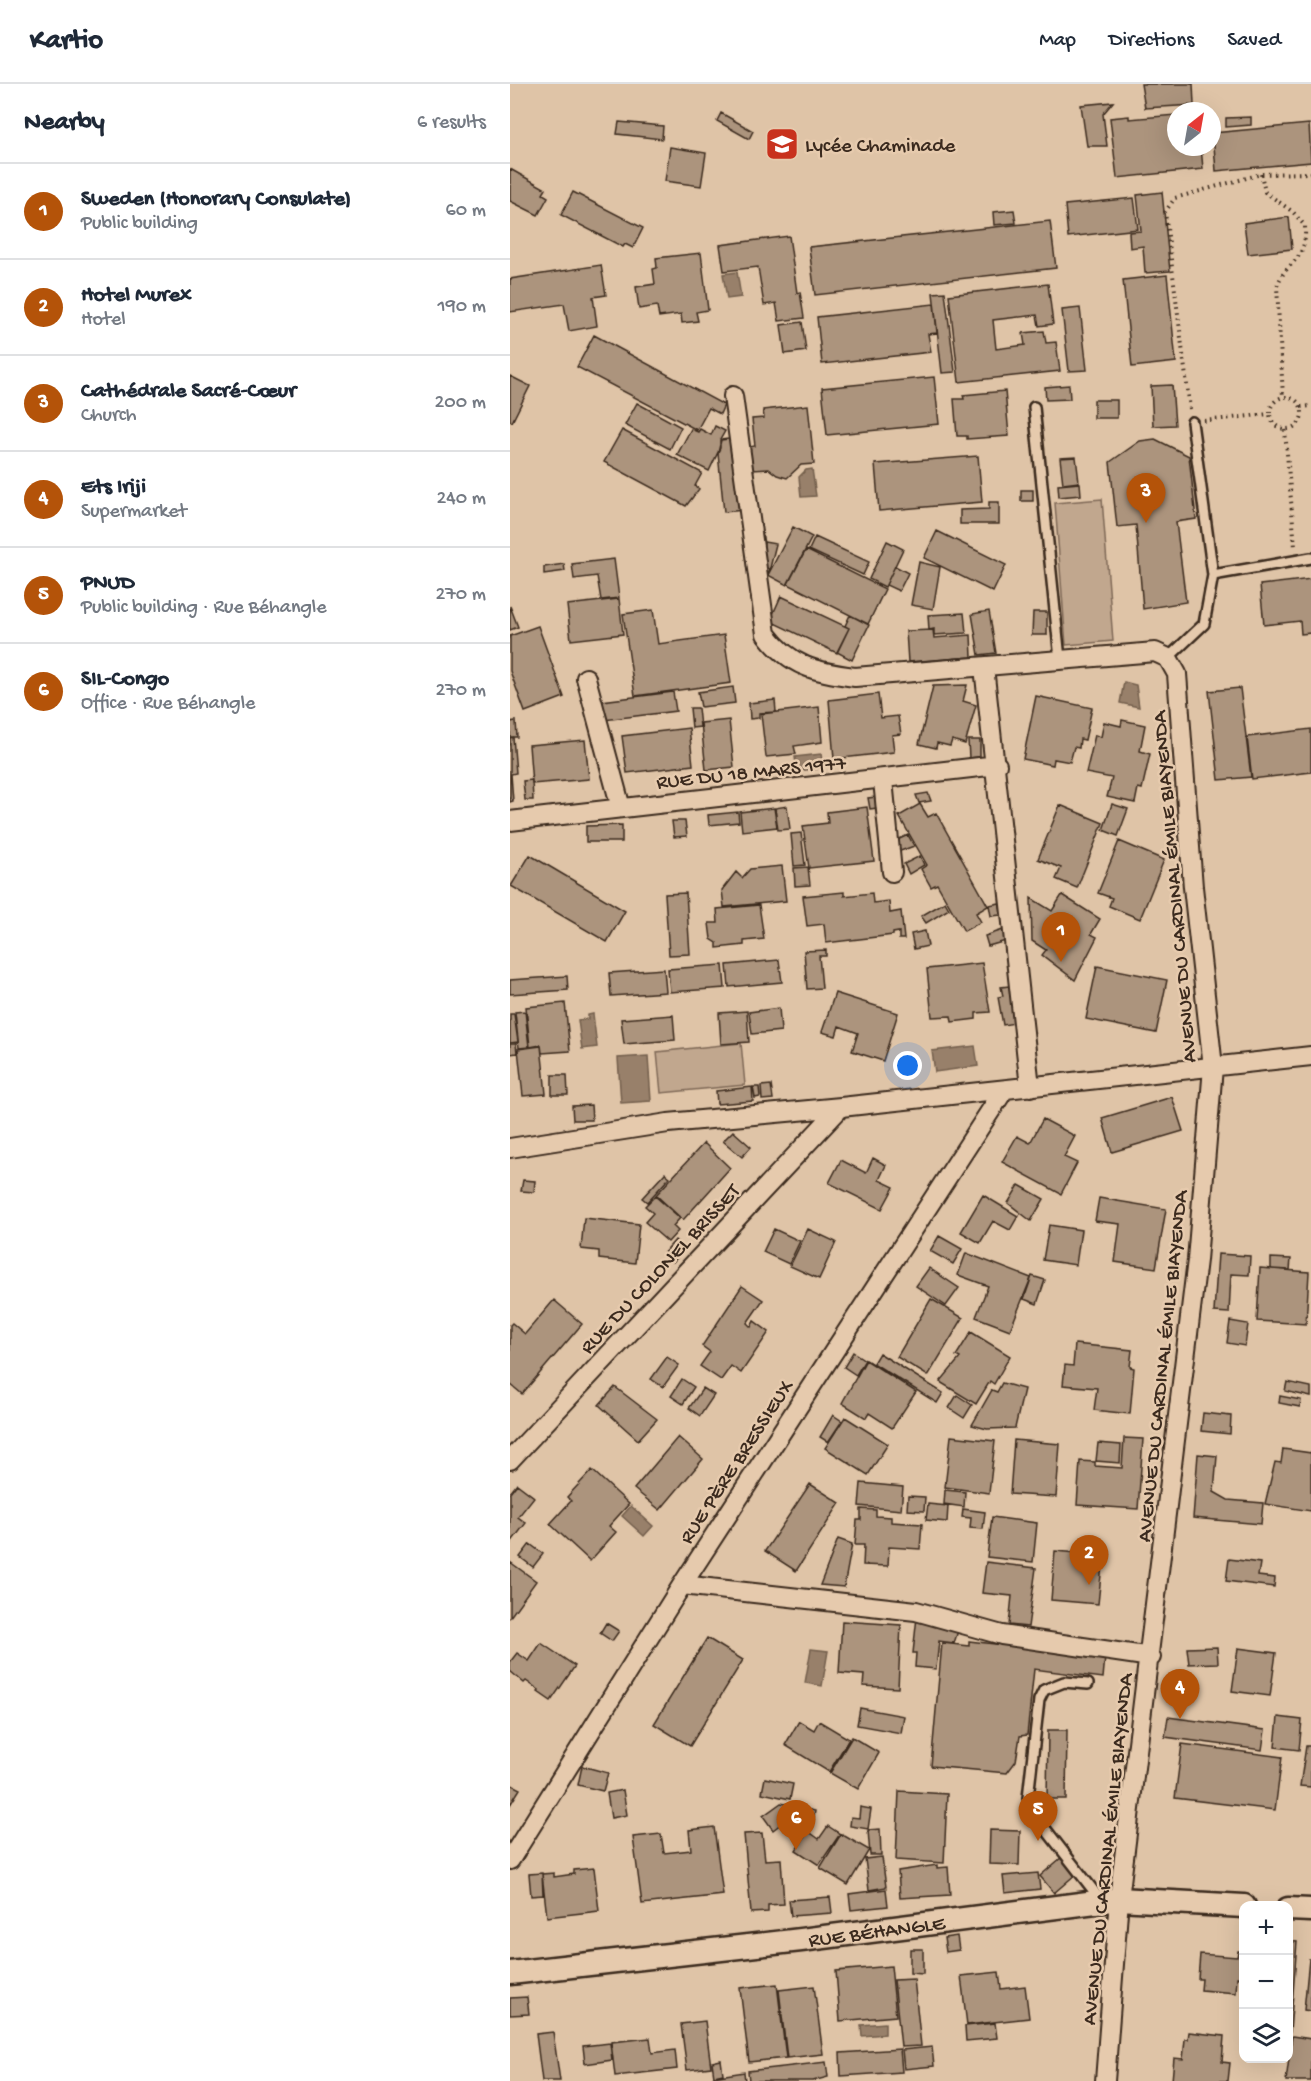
<!DOCTYPE html>
<meta charset="utf-8">
<style>
body{margin:0;font-family:"Gochi Hand",sans-serif;background:#f6f6f7;color:#1f2937}
.controls{position:absolute;right:18px;bottom:18px;display:grid;overflow:hidden;border-radius:12px;box-shadow:0 6px 24px #0002}
.controls button{width:54px;height:54px;display:grid;place-items:center;padding:0;border:0;border-bottom:2px solid #e0e1e3;background:#fff;color:#1f2937;font:30px sans-serif}
.compass{position:absolute;left:657px;top:18px;width:54px;height:54px;border-radius:50%;background:#fff;box-shadow:0 6px 24px #0002;rotate:31deg}
.you{position:absolute;left:398px;top:982px;width:21px;height:21px;margin:-15px;border:4px solid #fff;border-radius:50%;background:#1a73e8;box-shadow:0 0 0 9px #1a73e833}
.badge{display:grid;place-items:center;width:39px;height:39px;border-radius:50%;background:#b45309;color:#fff;font-size:20px;font-weight:700}
.pin{position:absolute;translate:-50% -50px;filter:drop-shadow(0 2px 3px #0008)}
.pin::after{content:'';position:absolute;top:32px;width:21px;height:18px;background:inherit;clip-path:polygon(0 0,100% 0,50% 100%)}
.list{margin:0;padding:0;list-style:none}
h2{display:flex;justify-content:space-between;align-items:center;height:78px;margin:0;padding:0 24px;font-size:26px}
h2 small{font-size:20px;font-weight:400;color:#747a83}
.list li{display:grid;grid-template-columns:39px 1fr auto;gap:18px;align-items:center;box-sizing:border-box;height:96px;padding:0 24px;border-top:2px solid #e0e1e3}
.list b{display:block;font-size:22px;white-space:nowrap}
.list p{margin:0;font-size:20px;white-space:nowrap;color:#747a83}
.list em{font-size:20px;font-style:normal;color:#747a83}
.icon{flex:none;width:33px;height:33px;fill:none;stroke:currentColor;stroke-width:2;stroke-linecap:round;stroke-linejoin:round}
.map{position:relative;flex:none;width:801px;height:1997px;overflow:hidden}
header{display:flex;align-items:center;gap:36px;box-sizing:border-box;height:84px;padding:0 30px;background:#fff;border-bottom:2px solid #e0e1e3}
header strong{font-size:28px}
nav{display:flex;gap:33px;margin-inline-start:auto;font-size:21px}
main{display:flex}
aside{flex:1;background:#fff}
.map>svg:first-child{display:block}
.green{fill:#c1a78e;stroke:#7e6856;stroke-width:1.5}
.water{fill:#98806b;stroke:#735e4c;stroke-width:1.5}
.building{fill:#ac947d;stroke:#3b2a1e;stroke-width:1.5}
.lines{fill:none;stroke-linecap:round;stroke-linejoin:round}
.service-casing{stroke:#3b2a1e;stroke-width:14}
.minor-casing{stroke:#3b2a1e;stroke-width:22}
.tertiary-casing{stroke:#3b2a1e;stroke-width:27}
.path{stroke:#3b2a1e;stroke-width:4;stroke-dasharray:1.5 4.5;stroke-linecap:butt}
.service{stroke:#e6caad;stroke-width:9}
.minor{stroke:#e6caad;stroke-width:18}
.tertiary{stroke:#e6caad;stroke-width:22}
.labels{text-anchor:middle;stroke-width:5;stroke-linejoin:round;paint-order:stroke}
.poi-label{font-size:21px;fill:#3b2a1e;stroke:#e6caad;text-anchor:start}
.street-label{font-size:21px;fill:#3b2a1e;stroke:#e6caad}
</style>
<header>
<strong>Kartio</strong>
<nav><a>Map</a><a>Directions</a><a>Saved</a></nav>
</header>
<main>
<aside>
<h2>Nearby<small>6 results</small></h2>
<ul class="list">
<li><span class="badge">1</span><div><b>Sweden (Honorary Consulate)</b><p>Public building</p></div><em>60 m</em></li>
<li><span class="badge">2</span><div><b>Hotel Murex</b><p>Hotel</p></div><em>190 m</em></li>
<li><span class="badge">3</span><div><b>Cathédrale Sacré-Cœur</b><p>Church</p></div><em>200 m</em></li>
<li><span class="badge">4</span><div><b>Ets Iriji</b><p>Supermarket</p></div><em>240 m</em></li>
<li><span class="badge">5</span><div><b>PNUD</b><p>Public building · Rue Béhangle</p></div><em>270 m</em></li>
<li><span class="badge">6</span><div><b>SIL-Congo</b><p>Office · Rue Béhangle</p></div><em>270 m</em></li>
</ul>
</aside>
<div class="map">
<svg width="801" height="1997" viewBox="0 0 801 1997">
<rect width="100%" height="100%" fill="#dfc4a7"/>
<filter id="ink" filterUnits="userSpaceOnUse"><feTurbulence type="fractalNoise" baseFrequency=".0167" numOctaves="2"/><feDisplacementMap in="SourceGraphic" scale="12" xChannelSelector="R" yChannelSelector="G"/><feConvolveMatrix kernelMatrix="1 2 1 2 8 2 1 2 1" color-interpolation-filters="sRGB"/></filter>
<g filter="url(#ink)">
<path class="green" d="M592 415 603 557 556 561 545 419Z
M231 959 235 1001 151 1009 147 968Z"/>
<path class="water" d="M227 188 231 213 217 215 213 190Z
M302 385 306 412 291 413 289 393 296 386Z
M614 598 626 601 629 623 610 619Z
M311 670 313 684 287 687 285 673Z
M83 930 87 963 72 965 68 936 78 935V931Z
M465 962 468 982 425 988 422 967Z
M138 972 141 1017 111 1019 108 974Z
M121 1422 143 1442 134 1452 112 1432Z
M301 1565 318 1567 312 1602 295 1599Z
M375 1939V1950L352 1952 351 1941Z"/>
<path class="building" d="M631 0H683L684 21 635 24Z
M603 18 593 30 597 62H577L571 21Z
M211 29 243 47 239 55 207 37Z
M666 31V63H691L693 85 607 94 600 34 619 32V35Z
M741 33V41L716 43V34Z
M109 38 153 42 152 55 107 50Z
M799 40 801 78 706 87 703 49Z
M160 63 196 69 191 102 155 97Z
M0 85 36 105 33 110 38 113 28 131 0 117Z
M63 108 133 144 123 164 115 160 113 163 51 131Z
M652 108 660 187 635 189 633 162 620 164 619 148 631 147 627 111Z
M624 114 628 145 558 153 555 121Z
M504 126 506 139 484 141 483 128Z
M779 133 782 165 738 170 734 139Z
M540 137 546 184 305 211 299 163Z
M279 152 287 209 290 208 294 234 269 237 266 219 254 221 248 183 214 187 210 161Z
M191 169 198 226 186 228 188 237 172 239 171 230 149 233 147 222 129 225 126 203 145 200 143 185 147 184 146 174Z
M91 181 96 211 83 213 87 242 59 247 54 220 0 228V195Z
M657 191 666 278 622 283 613 196Z
M538 200 543 240 529 242 527 231 483 236 486 265 515 261 513 249 534 247 536 259 546 258 550 287 449 298 439 211Z
M435 208 445 288 432 289 423 209Z
M424 220 427 249 418 250 421 268 312 280 307 233Z
M570 224 577 286 559 287 552 226Z
M292 238 296 267 275 270 271 241Z
M84 251 214 321 210 330 199 324 187 346 67 283Z
M0 292 20 302 2 338 0 337Z
M424 293 429 340 317 351 312 304Z
M559 301 560 315 536 316 535 303Z
M662 301 665 341 643 342 641 302Z
M495 307 499 352 457 355V352H447L444 315H454L453 311Z
M584 316H607V334H584Z
M127 319 171 343 160 365 115 341Z
M298 321 304 380 291 381 277 394 267 391 259 385 242 386 239 363 245 362 242 335 254 334 253 326Z
M205 342 215 347 210 356V364L199 387 167 371 181 345 188 348 190 345 201 351Z
M112 346 192 389 185 402 189 405 176 422 94 378Z
M226 354 234 426 214 428 208 369 211 356Z
M645 355 679 372 686 435 666 438 676 518 633 525 626 441 607 443 600 378 630 357Z
M468 372 472 418 369 427 365 380Z
M566 373 569 398 553 400 550 374Z
M570 399 571 411 549 413 548 401Z
M511 406H523V417H511Z
M479 418H489V440H450V426L479 425Z
M283 443 302 453 277 501 258 491Z
M427 447 496 481 483 508 414 474Z
M305 453 359 478 353 491 299 466Z
M377 457 393 465 375 503 359 495Z
M254 458 266 460 259 488H251Z
M296 466 375 505 358 540 278 500Z
M104 475 109 514 91 516 87 492 64 495 62 480Z
M409 478 430 483 423 525 401 521Z
M54 480 55 487 34 490V483Z
M385 482 398 489 389 507 376 501Z
M801 495V549L791 550 790 537 754 541 750 501Z
M271 512 339 544 327 569 260 537Z
M109 515 113 550 61 556 57 521Z
M0 522 8 543 0 546Z
M143 526 148 560 214 551 221 599 125 612 113 530Z
M479 527 486 569 469 571 462 530Z
M523 528H537V551H522Z
M454 529 456 549 424 551V545L419 546 418 531Z
M340 531 359 541 342 576 327 568 339 544 335 542Z
M28 542 54 613 15 628 0 587V552Z
M423 546 424 554 461 551 462 573 398 578 396 547Z
M457 601 453 617 466 621 455 660 442 656 440 662 427 659 426 664 409 660 423 602Z
M223 603 225 619 191 623 188 608Z
M730 604 741 693 709 696 699 607Z
M163 608 166 627 94 636 92 617Z
M368 610 371 634 388 632 391 650 382 651 384 668 324 675 319 616Z
M526 612 582 624 575 656 570 655 569 664 564 663 560 678 544 675 543 681 513 675Z
M265 616 266 628 249 629V634L240 635 239 619Z
M309 623 312 658 284 662 286 670 256 673 251 630Z
M180 624H188L190 643 182 644Z
M219 636 224 683 196 686 191 639Z
M612 636 635 641 630 667 640 670 632 705 628 704 625 719 597 713 602 694 576 689 585 651 591 653 594 638 611 642Z
M6 637 7 653H0V638Z
M179 644 183 681 117 689 112 652Z
M801 645V688L742 695 737 653Z
M3 653 6 689 1 690 3 717 0 718V654Z
M75 656 79 695 22 700 19 661Z
M458 656H470V673L459 674Z
M22 696 23 716H15L13 697Z
M418 709 421 717 409 719 406 711Z
M366 713 367 724 360 725 358 714Z
M410 720 418 733 426 729 478 822 466 829 471 838 454 847 427 800 421 803 411 785 417 781 389 732Z
M602 720 618 725 608 752 593 746Z
M550 721 593 739 567 804 546 795 551 784 528 775Z
M277 722 280 745 268 746 265 724Z
M357 723 364 777 299 784 293 742 318 739 317 728Z
M264 724 267 743 232 747 230 728Z
M228 728 229 738 199 741 198 731Z
M162 737H175L177 752 164 753Z
M112 741V758H76V742Z
M291 749 295 781 284 782 281 750Z
M398 751 404 762 385 769 383 758Z
M609 757 654 776 630 835 599 822 602 814 588 809Z
M20 771 115 827 97 858 1 802Z
M410 772 414 781 399 790 394 780Z
M272 782 276 817 214 823 212 806 226 788 232 794 240 785Z
M298 783 300 801 285 802 284 784Z
M334 808V812L362 809 363 819 379 817 380 829 391 827 394 855H389V848L383 849V851L316 859 314 840 297 842 293 812Z
M176 809 180 870 159 871 155 810Z
M552 811 590 835 581 850 587 853 565 896 532 871 536 866 522 857 521 814 542 827Z
M435 818 439 825 416 839 411 832Z
M490 819 491 831 481 832 479 821Z
M249 821 254 855 234 857V861L207 864V859L201 855 199 839H208L207 825Z
M493 846 496 857 478 862 475 852Z
M415 847 418 862 404 865 401 850Z
M316 866V872H309L312 904 297 905 294 867Z
M269 876 272 898 219 903 217 881Z
M472 879 480 928 466 929V935L442 938 441 932 422 933 417 885Z
M213 881 215 904 160 908 158 885Z
M587 882 657 896 646 949 576 935Z
M154 885 156 908 101 912 99 889Z
M57 892 58 906 0 910V896Z
M499 902 505 939 493 941 488 913 493 912 491 903Z
M325 909 388 929 373 977 342 967 348 949 329 942 326 952 312 948Z
M55 919 60 967 32 969 31 961 20 963 16 923Z
M269 924 271 947 242 950 239 928Z
M15 927 19 963 9 964 5 928Z
M237 927 239 958 211 960 209 929Z
M0 930H4L8 958 0 959Z
M163 931 165 956 114 960 111 935Z
M0 959H6L7 969 0 970Z
M31 962 36 1010 13 1012 8 965Z
M42 991H57L58 1011H42Z
M261 1001 263 1015 252 1016 251 1002Z
M242 1003 243 1017 207 1020 206 1007Z
M243 1003H249L250 1013 245 1014Z
M662 1013 673 1047 602 1068 592 1034Z
M81 1021 82 1036H63L62 1022Z
M533 1035 565 1052 554 1073 567 1079 551 1110 492 1078 507 1052 520 1059Z
M223 1047 241 1063 232 1073 213 1057Z
M194 1059 220 1084 173 1136 146 1111Z
M363 1074 376 1081 369 1096 384 1103 372 1125 319 1099 331 1076 356 1089Z
M155 1089 160 1093 137 1118 132 1114Z
M13 1096 25 1097 24 1108 11 1107Z
M509 1101 534 1115 521 1137 498 1119Z
M473 1111 508 1132 500 1146 483 1137 470 1159 451 1148Z
M145 1112 170 1134 163 1142 168 1147 158 1158 135 1138 143 1129 135 1122Z
M589 1114 656 1125 646 1184 605 1178 610 1140 585 1137Z
M74 1134 129 1140 125 1179 89 1175V1167L71 1165Z
M539 1141 571 1146 566 1181 533 1176Z
M264 1145 290 1157 279 1180 253 1168Z
M298 1145 326 1158 309 1195 280 1182Z
M429 1152 452 1165 443 1180 420 1167Z
M165 1156 175 1165 163 1178 153 1170Z
M456 1169 521 1194 500 1246 466 1233 478 1202 448 1191Z
M708 1170 740 1172 739 1191 721 1190 719 1229 704 1228Z
M761 1174 781 1175 780 1186 761 1185Z
M419 1184 449 1204 436 1222 406 1202Z
M750 1184 799 1188 796 1240 747 1237Z
M522 1192 535 1196 527 1220 514 1215Z
M232 1202 253 1216 237 1239 241 1243 244 1237 259 1248 231 1289 221 1282 211 1296 190 1282 200 1268 192 1262Z
M421 1215 453 1234 418 1292 387 1273Z
M44 1216 72 1240 12 1310 0 1300V1241L2 1239 15 1250Z
M720 1237 738 1240 735 1262 717 1259Z
M461 1248 500 1272 484 1300 480 1297 466 1320 430 1298 450 1274 446 1272Z
M565 1260 622 1266 620 1283 624 1284 620 1330 584 1326 587 1304 553 1301 555 1281 563 1282Z
M343 1268 355 1276 346 1291 334 1283Z
M369 1269 433 1309 427 1319 363 1279Z
M157 1273 169 1281 153 1303 141 1295Z
M356 1276 406 1308 382 1344 359 1329 356 1334 332 1319Z
M172 1295 184 1303 173 1320 161 1312Z
M777 1298 801 1303V1313L775 1307Z
M492 1299 514 1305 505 1344 477 1345 462 1341 482 1306 487 1308Z
M105 1303 147 1335 128 1356 89 1321Z
M193 1304 204 1311 190 1332 179 1324Z
M447 1311 462 1321 454 1334 439 1324Z
M770 1312 791 1316 790 1323 769 1319Z
M693 1329 721 1332 720 1350 691 1347Z
M323 1331 332 1337 318 1358 310 1353Z
M335 1333 378 1360 358 1391 315 1364Z
M441 1352 485 1357 479 1409 435 1403Z
M168 1353 193 1375 150 1426 124 1405Z
M614 1354 633 1355 628 1425 567 1421 570 1377 585 1378V1382L612 1384Z
M504 1356 550 1360 546 1413 500 1410Z
M588 1359 611 1361 610 1379 586 1377Z
M773 1365 801 1369V1427L755 1420 765 1378 771 1379Z
M688 1370 707 1372 704 1408 718 1416 753 1419 751 1440 683 1434Z
M82 1386 119 1420 99 1442 106 1448 80 1477 40 1440 61 1417 57 1413Z
M351 1399 393 1403 391 1426 349 1422Z
M7 1400 24 1413 8 1433 16 1439 0 1460V1409Z
M300 1400 330 1419 286 1487 255 1467Z
M435 1406 455 1408 454 1423 434 1420Z
M398 1412 415 1413 414 1427 397 1426Z
M418 1420 438 1422 437 1438 416 1436Z
M351 1425 366 1426V1432L381 1433V1438L412 1440 410 1465 379 1463 378 1482 353 1481 354 1461H345L347 1436H351Z
M453 1425 475 1428 473 1445 460 1444 461 1434 452 1433Z
M482 1433 527 1439 523 1478 477 1473Z
M328 1455 342 1460 334 1503 310 1501Z
M20 1460 33 1470 23 1483 10 1473Z
M545 1467 593 1471 588 1520 541 1516Z
M719 1475 750 1479 748 1492 765 1494 764 1503 716 1497Z
M0 1478 26 1497 0 1533Z
M476 1478 526 1484 518 1543 499 1541 502 1512 472 1509Z
M407 1533 448 1547 444 1559 429 1557 426 1585 405 1583 406 1569H403Z
M332 1537 391 1541 388 1604 353 1602 354 1591 329 1589Z
M96 1539 109 1547 102 1557 90 1549Z
M197 1554 233 1576 180 1662 144 1640Z
M459 1557 595 1573 593 1594 524 1585 517 1651 510 1652 506 1677 497 1689 421 1682 432 1559 459 1562Z
M31 1559 65 1582 41 1617 28 1608 29 1606 16 1597 14 1599 0 1587V1578L7 1569 19 1577Z
M707 1563 708 1579 679 1580 677 1564Z
M728 1564 766 1569 760 1612 722 1607Z
M350 1624 394 1632 391 1649 347 1641Z
M658 1633 755 1646 752 1666 655 1653Z
M768 1633 792 1636 789 1666 765 1663Z
M289 1637 304 1646 309 1637 339 1655 319 1688 275 1661Z
M538 1646H557L556 1715H537Z
M342 1653 369 1669 348 1705 320 1689Z
M672 1660 772 1673 765 1726 665 1714Z
M796 1662H801V1703L790 1702Z
M72 1682 98 1689 93 1707 68 1701Z
M255 1694 283 1700 280 1715 252 1709Z
M0 1700 10 1705 0 1721Z
M113 1706 117 1731 101 1734 97 1709Z
M389 1707 437 1710 434 1779 386 1776Z
M271 1719 305 1727 302 1743 276 1736 263 1746 253 1732Z
M350 1723 361 1725 358 1745 340 1742 341 1733 349 1734Z
M318 1742 330 1750 309 1781 286 1766 298 1747 309 1755Z
M204 1743 213 1811 132 1820 123 1753 151 1750 154 1769 181 1766 179 1746Z
M370 1745 371 1771H360L358 1746Z
M480 1746 510 1747 509 1781 479 1780Z
M252 1749 255 1776 271 1775 274 1820 258 1821V1828L241 1829 234 1750Z
M331 1750 359 1766 338 1801 310 1784Z
M372 1773 376 1803 359 1806 355 1775Z
M552 1773 566 1790 544 1809 530 1792Z
M427 1781V1784L438 1783 440 1811 390 1814 388 1787Z
M84 1784 89 1827 37 1833 32 1790 44 1789V1793L64 1790V1786Z
M32 1789 33 1811 21 1812 19 1790Z
M528 1789 530 1805 495 1809 493 1792Z
M376 1805 378 1822 341 1826 339 1810Z
M320 1813 322 1829 281 1832 279 1816Z
M447 1852 449 1866 436 1868 434 1854Z
M778 1857 787 1858 780 1948H778Z
M400 1865H413V1890L400 1889Z
M728 1867 734 1868V1894L727 1893 726 1909 691 1906 692 1895H688L690 1870 727 1873Z
M799 1875H801V1927L794 1926Z
M381 1882 386 1932 330 1937 326 1887Z
M489 1888 491 1905 515 1902 519 1934 457 1941 451 1892Z
M404 1895 411 1962 391 1963 384 1896Z
M267 1900 276 1974 239 1978 230 1904Z
M304 1902 313 1970 277 1974 269 1906Z
M17 1913 19 1930 0 1931V1914Z
M195 1937 201 1983 177 1986 171 1940Z
M485 1939 487 1954 456 1957 455 1942Z
M43 1948 50 1997H32L26 1950Z
M679 1948 714 1952 712 1978 720 1979 718 1997H662L664 1974 673 1975 675 1955H678Z
M782 1952 801 1955V1997H776Z
M140 1954 142 1969 165 1966 167 1985 105 1992 101 1958Z
M100 1959 102 1976 75 1980 73 1962Z
M422 1963 424 1982 394 1985 392 1966Z
M390 1965 392 1988 331 1992 330 1969Z
M211 1976 213 1990 204 1992 202 1978Z
M316 1978 318 1993 303 1997H239L238 1987Z
M234 1988 235 1997H203V1993Z"/>
<g class="lines">
<g class="service-casing">
<path id="service" d="M524 323 550 575
M703 491 801 474
M658 574 694 540 703 491 682 338
M578 1600 554 1598 534 1606 529 1616 518 1714 527 1734 590 1815"/>
</g>
<g class="minor-casing">
<path id="minor" d="M223 312 256 550C281 583 306 588 345 593L645 568 658 574 667 590 683 803 703 983 687 1176 609 1815 595 1997
M474 583 520 1003
M76 594 111 724
M373 696 382 788
M0 737 487 681
M0 1064 158 1039 331 1023 801 972
M0 1376 331 1023
M172 1501 406 1527 492 1551 641 1573
M0 1776 172 1501 494 1006"/>
</g>
<g class="tertiary-casing">
<g id="tertiary">
<path d="M778 1825 801 1826"/>
<path id="s1" d="M0 1889 291 1856 609 1815 734 1822"/>
</g>
</g>
<path class="path" d="M751 90 755 108 783 128 795 142C797 179 777 175 767 202L773 313
M760 329a16 16 0 1 1 32 0a16 16 0 1 1-32 0Z
M791 323 801 322
M680 325 655 128 665 114 751 90 801 89
M694 337 759 330
M775 346 785 463"/>
<use href="#service" class="service"/>
<use href="#minor" class="minor"/>
<use href="#tertiary" class="tertiary"/>
</g>
</g>
<defs>
<g id="school-square" transform="scale(1.725)"><rect x="-9" y="-9" width="18" height="18" rx="4" fill="#c8321e" stroke="#e6caad"/><path d="M0-5L7-2L0 1L-7-2ZM-4 1L0 2.5L4 1V4Q0 6-4 4Z" fill="#fff"/></g>
</defs>
<g fill-rule="evenodd">
<use href="#school-square" x="272" y="60"/>
</g>
<g class="labels">
<g class="poi-label">
<text x="295" y="67">Lycée Chaminade</text>
</g>
<g class="street-label">
<text transform="translate(241 687) rotate(-6)" y="7">RUE DU 18 MARS 1977</text>
<text transform="translate(663 803) rotate(-95)" y="7">AVENUE DU CARDINAL ÉMILE BIAYENDA</text>
<text transform="translate(149 1184) rotate(-47)" y="7">RUE DU COLONEL BRISSET</text>
<text transform="translate(651 1282) rotate(-84)" y="7">AVENUE DU CARDINAL ÉMILE BIAYENDA</text>
<text transform="translate(225 1377) rotate(-57)" y="7">RUE PÈRE BRESSIEUX</text>
<text transform="translate(596 1765) rotate(-84)" y="7">AVENUE DU CARDINAL ÉMILE BIAYENDA</text>
<text dy="7" stroke="none"><textPath href="#s1" startOffset="369">RUE BÉHANGLE</textPath></text>
</g>
</g>
</svg>
<div class="controls">
<button>+</button>
<button>−</button>
<button><svg class="icon" aria-label="layers" viewBox="0 0 24 24"><path d="M12 4l9 5-9 5-9-5zM3 14l9 5 9-5"/></svg></button>
</div>
<svg class="compass" viewBox="-18 -18 36 36"><path d="M0-13l5 13h-10z" fill="#e53935"/><path d="M0 13l5-13h-10z" fill="#747a83"/></svg>
<div class="you"></div>
<div class="pin badge" style="left:551px;top:878px">1</div>
<div class="pin badge" style="left:579px;top:1501px">2</div>
<div class="pin badge" style="left:636px;top:439px">3</div>
<div class="pin badge" style="left:670px;top:1635px">4</div>
<div class="pin badge" style="left:528px;top:1757px">5</div>
<div class="pin badge" style="left:286px;top:1766px">6</div>
</div>
</main>
